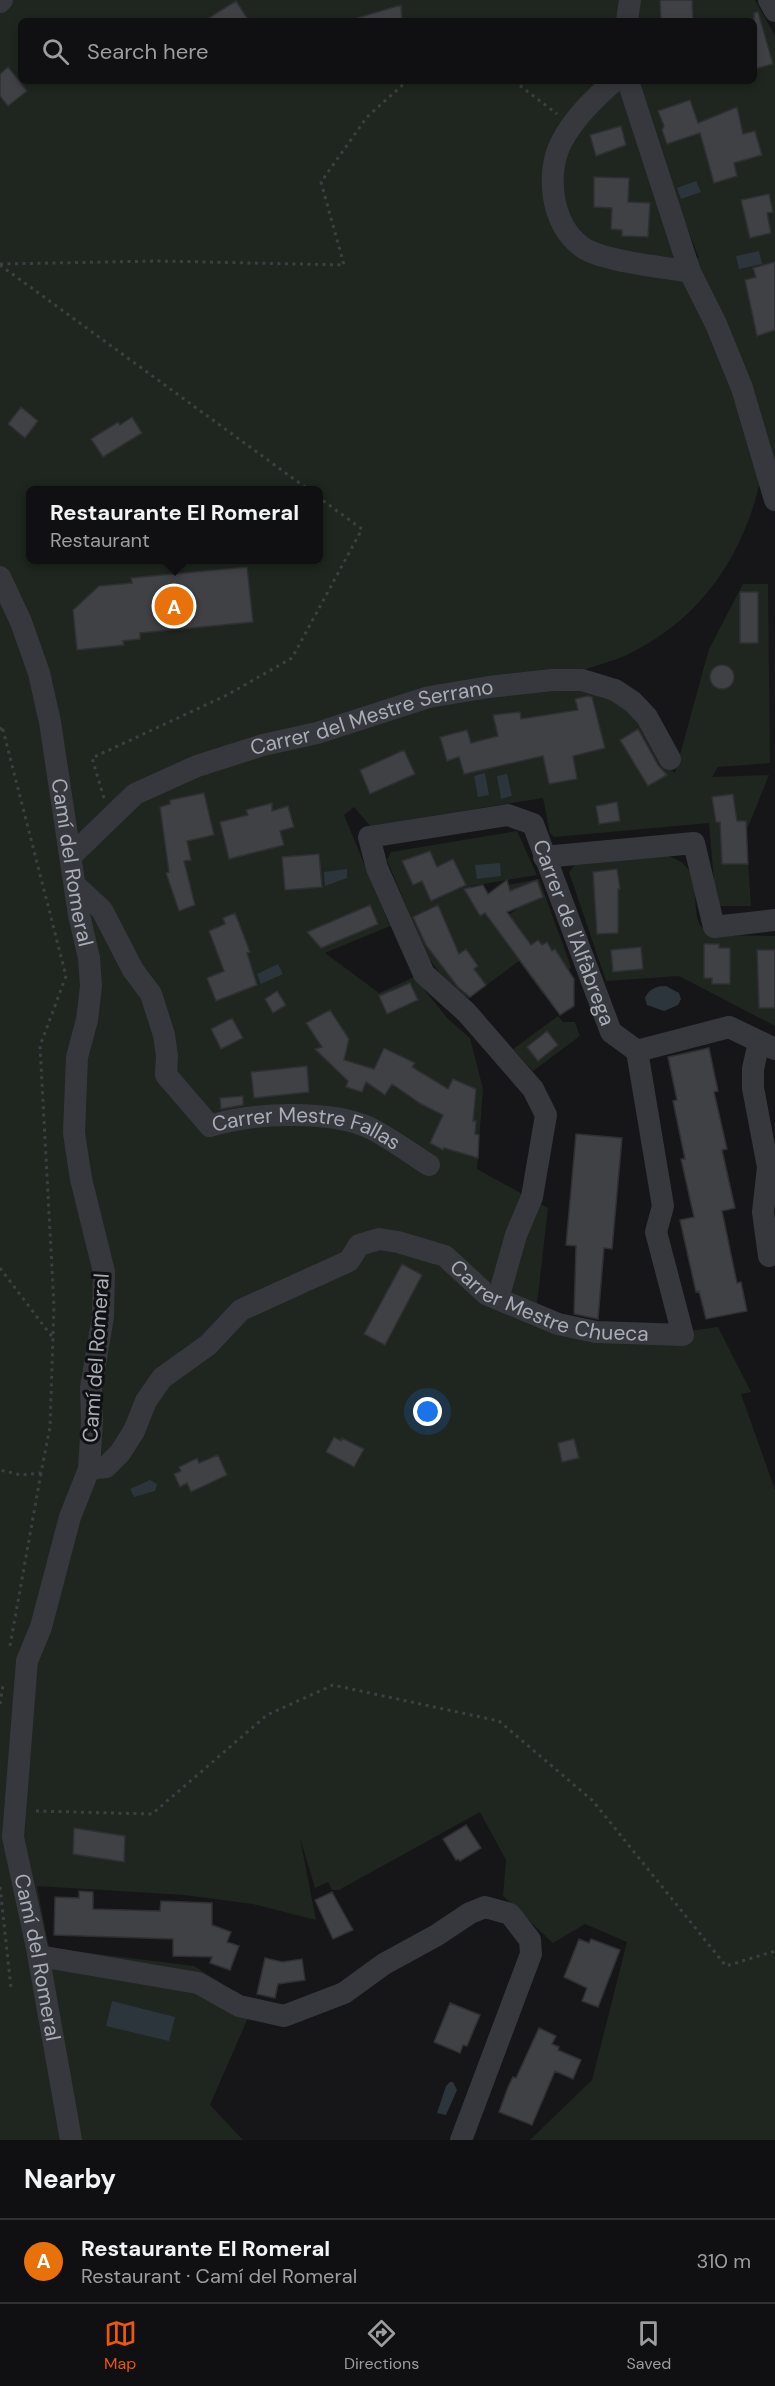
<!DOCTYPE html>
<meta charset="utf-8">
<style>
body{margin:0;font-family:"DM Sans",sans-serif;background:#1e1e20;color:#f1f3f6}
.you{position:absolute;left:428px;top:1412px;width:21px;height:21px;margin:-15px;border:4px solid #fff;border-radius:50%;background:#1a73e8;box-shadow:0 0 0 9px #1a73e833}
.badge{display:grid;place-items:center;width:39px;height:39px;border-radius:50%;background:#ea580c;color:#fff;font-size:20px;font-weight:700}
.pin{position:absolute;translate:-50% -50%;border:3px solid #fff;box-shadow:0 2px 6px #0006}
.popup{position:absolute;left:26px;top:486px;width:297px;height:78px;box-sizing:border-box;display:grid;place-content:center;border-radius:9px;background:#101012;filter:drop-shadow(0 2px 4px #0005);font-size:20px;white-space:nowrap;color:#9c9d9f}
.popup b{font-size:22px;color:#f1f3f6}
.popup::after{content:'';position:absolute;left:50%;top:100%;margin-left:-12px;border:12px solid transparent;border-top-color:#101012}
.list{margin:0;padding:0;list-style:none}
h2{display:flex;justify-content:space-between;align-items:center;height:78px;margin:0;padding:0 24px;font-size:26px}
h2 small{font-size:20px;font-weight:400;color:#9c9d9f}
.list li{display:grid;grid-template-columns:39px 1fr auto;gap:18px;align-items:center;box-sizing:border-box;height:84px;padding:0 24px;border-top:2px solid #303032}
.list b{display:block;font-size:22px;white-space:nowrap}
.list p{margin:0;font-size:20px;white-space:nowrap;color:#9c9d9f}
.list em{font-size:20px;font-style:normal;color:#9c9d9f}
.icon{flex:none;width:33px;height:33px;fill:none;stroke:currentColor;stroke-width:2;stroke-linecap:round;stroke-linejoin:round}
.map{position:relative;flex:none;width:775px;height:2140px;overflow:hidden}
.search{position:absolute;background:#101012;box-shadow:0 3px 9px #0003;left:18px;right:18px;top:18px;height:66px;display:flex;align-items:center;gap:15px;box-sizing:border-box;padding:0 21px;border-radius:9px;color:#9c9d9f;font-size:22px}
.sheet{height:162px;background:#101012}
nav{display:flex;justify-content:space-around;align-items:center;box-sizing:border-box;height:84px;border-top:2px solid #303032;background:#101012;font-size:16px;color:#9c9d9f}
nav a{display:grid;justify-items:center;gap:3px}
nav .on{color:#ea580c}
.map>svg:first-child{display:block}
.green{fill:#1e261f;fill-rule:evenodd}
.water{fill:#2c353c}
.building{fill:#404145;stroke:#303034;stroke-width:1.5}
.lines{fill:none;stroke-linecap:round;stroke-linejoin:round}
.path{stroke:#3d3f44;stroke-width:3;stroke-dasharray:3 4.5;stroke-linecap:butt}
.minor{stroke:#37383d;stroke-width:22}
.labels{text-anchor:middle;stroke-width:6;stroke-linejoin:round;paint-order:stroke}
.street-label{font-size:21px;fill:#a8adb8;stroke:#111113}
</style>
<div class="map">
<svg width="775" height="2140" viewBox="0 0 775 2140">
<rect width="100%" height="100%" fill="#161618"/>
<path class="green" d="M0 0H755L775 36V464L762 473C745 554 703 618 627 655 613 661 598 665 583 670L577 688C596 693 622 701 635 716 651 735 654 758 675 773L709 649 743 584H768L770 763 718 767 712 777 769 775 746 832 751 906H716L709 823 554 837 550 833 543 798 370 826 354 807 344 815 390 926 325 953 379 993 414 977 448 1019 470 1038 483 1089 477 1169 548 1208 537 1304 573 1322 689 1331 718 1327 751 1392 741 1394 775 1490V2140H530L592 2080 627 1942 585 1924 553 1943 503 1896 506 1860 480 1812 339 1890H332L328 1882 315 1888 300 1838 316 1920 253 1904 184 1895 37 1886 49 1948 194 1966 254 2004 210 2105 243 2140H0ZM21 21H754V81H636L678 205 699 258 682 260 623 97 620 81H21ZM30 490H318V560H30Z
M517 831 537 875 471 886 494 925 517 909 508 885 539 879 571 967 567 974 543 994 519 961 462 1003 427 956 387 860 391 852Z
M667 856C715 868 679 922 712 935L775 936V1026L679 976 606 981 569 872 575 865Z
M558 1016 563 1022H575L580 1036 533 1071 513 1049Z"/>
<path class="water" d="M696 181 701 192 681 199 677 188Z
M759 251 762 264 739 269 736 256Z
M485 773 489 795 478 797 474 776Z
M507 774 512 796 501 799 497 776Z
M500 863 501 876 477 879 475 865Z
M347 869V878L325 886 324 872Z
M278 964 283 974 261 984 257 974Z
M666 986 679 993 681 999 678 1005 664 1011 647 1005 645 998C649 989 656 986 666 986Z
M150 1480 157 1484 155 1491 134 1497 130 1489Z
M112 2001 175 2017 169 2041 106 2026Z
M450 2082H453L457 2090 446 2115 437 2113 446 2086Z"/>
<path class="building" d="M660 0H692L693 21H661Z
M236 1 249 21H204Z
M401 5 402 21H357V18Z
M758 12 773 64 754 69V13Z
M8 67 27 91 8 106 0 96V74Z
M690 100 698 123 737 107 743 134 755 131 762 155 734 163 737 176 714 183 700 133 667 144 662 130 664 126 658 111Z
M621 126 626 145 596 156 590 135Z
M594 177 629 178 628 202 650 203 648 237 622 236V230L611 229 612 208 594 207Z
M769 194 773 212 767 213 771 233 750 238 741 200Z
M775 262V330L757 336 745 280 756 277 753 268Z
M21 407 38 421 25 438 8 424Z
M132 417 142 433 103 457 91 439 118 422 120 425Z
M247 567 253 622 140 633V639L123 641 124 645 77 650 73 610 99 586 132 583 131 578Z
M740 592H758V643H740Z
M710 677a12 12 0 1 1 24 0a12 12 0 1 1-24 0Z
M588 696 592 697 605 748 573 756 577 779 549 784 543 756 464 774 459 757 447 761 440 737 467 730 471 743 498 736 493 715 520 712 521 719 578 710 575 699Z
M638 729 658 765 667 775 648 786 620 740Z
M404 750 415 774 370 794 360 770Z
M204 793 214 835 187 841 191 860 184 861 195 905 179 911 166 873 169 872 160 807 170 804V800Z
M733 794 737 821H746L748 864H722L720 822H716L712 797Z
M617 802 620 821 599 824 596 806Z
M272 803V811L288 806 294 827 280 831 284 845 229 859 220 822 248 815 246 810Z
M430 851 437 867 453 859 466 885 431 901 422 881 413 885 402 861Z
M319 854 322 887 285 890 282 857Z
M617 869 620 889H618V933L597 934 593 872Z
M507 880 510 891 537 880 543 897 507 912 531 945 538 940 542 945 547 942 552 951 555 949 574 979V1006L560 1015 485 913 480 916 464 889 483 885 488 894Z
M370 905 378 924 321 948 307 932Z
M438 905 459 954 466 949 478 966 474 969 486 985 470 997 458 987 426 945 413 917Z
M235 913 250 952 247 953 257 985 216 1001 207 978 224 971 209 931 225 924 223 918Z
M704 944H719V948H730V984H712V978H704Z
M641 947 643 969 613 972 611 950Z
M757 950H775V1008H759Z
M410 983 418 1000 387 1014 379 996Z
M277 991 286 1005 273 1013 265 999Z
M330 1010 349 1039 344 1060 374 1069 384 1048 415 1063 412 1067 448 1089 453 1079 476 1089 473 1121H476L475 1134 479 1135 478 1158 444 1148 443 1150 430 1143 443 1115 421 1104 392 1084 385 1095 366 1082 362 1092 346 1087 348 1081 315 1049 322 1047 306 1023Z
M232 1018 243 1038 221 1049 211 1029Z
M547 1031 558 1045 538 1061 527 1047Z
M709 1048 718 1091 714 1092 727 1149 722 1150 735 1208 722 1211 737 1283 741 1282 747 1311 706 1319 699 1291 696 1292 680 1220 694 1217 681 1159H685L673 1101 677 1100 668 1057Z
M307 1066 309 1092 254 1098 251 1072Z
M243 1096V1105L221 1109 220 1098Z
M576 1134 622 1138 612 1249 604 1248 598 1319 574 1314 576 1246 566 1245Z
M402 1264 422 1275 385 1345 364 1334Z
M334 1437 341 1441 342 1438 364 1449 354 1467 326 1452Z
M574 1439 579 1458 562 1462 558 1443Z
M218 1455 227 1475 191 1492 187 1483 180 1487 174 1474 181 1471 179 1467 197 1458 199 1463Z
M466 1825 481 1848 460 1861 458 1859 456 1860 443 1839Z
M74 1828 125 1836 124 1862 73 1854Z
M79 1891 93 1892V1909L160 1911 161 1901 212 1903V1925L231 1932 227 1942 239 1946 230 1970 210 1963 212 1957 173 1956V1939L54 1935 55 1897 79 1898Z
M332 1892 353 1930 333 1939 315 1900Z
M579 1939 589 1943 591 1939 620 1950 598 2007 582 2001 587 1988 564 1977Z
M265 1958 282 1962 302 1959 305 1980 278 1984 275 1998 257 1994Z
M450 2003 480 2015 467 2046 463 2045 460 2053 434 2042Z
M539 2028 556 2036 552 2044 559 2047 558 2050 581 2060 573 2079 555 2071 532 2125 499 2112 508 2087 513 2077 516 2078Z"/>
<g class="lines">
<path class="path" d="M514 81 557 114
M0 264 159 261 344 265 321 182 367 117 407 81
M0 265 309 490
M0 730 2 726 66 976 40 1046 54 1306 50 1427 41 1473 21 1475 0 1470
M104 798 92 758 227 695 292 658 362 529 318 497
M0 1268 53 1338
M10 1646 41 1473
M0 1704 3 1685
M36 1811 152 1814 267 1715 333 1685 499 1721 593 1801 726 1966 775 1951
M0 1887 11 1988"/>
<g class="minor">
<path d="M769 0 775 11"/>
<path d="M0 2 2 0"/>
<path d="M627 21 630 0"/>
<path d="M614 81C595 98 574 118 562 141 545 172 551 225 582 247 601 261 664 267 690 272"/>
<path d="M628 81 690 272 716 324 742 388 775 500"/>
<path id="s1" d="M0 577 21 622 39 673 50 722 79 915 89 958 91 986 87 1020 77 1057 74 1133 81 1179 104 1272 103 1317 91 1387 92 1421 89 1469 70 1517 41 1627 27 1661 13 1837 37 1948 71 2140"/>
<path id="s2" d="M71 856 135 794 197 766 263 745 317 733 429 697 489 687 552 680H582L615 690 633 702 647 717 670 759"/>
<path d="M544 857 694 843 714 927 775 920"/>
<path id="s3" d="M75 885 102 910 133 970 151 994 164 1035 167 1056 166 1075 210 1126C251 1113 329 1109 370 1128 390 1138 410 1153 429 1165"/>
<path d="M759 1042 753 1069V1088L768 1167 763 1212 769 1256"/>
<path id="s4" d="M498 1299 516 1235 532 1197 546 1115 533 1089 467 1013 424 974 377 868 369 837 508 815 533 824 611 1032 637 1051 729 1027 775 1049"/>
<path id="s5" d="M89 1469 106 1467 120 1453 134 1431 146 1401 162 1378 208 1345 241 1310 349 1261 359 1245 379 1239 398 1242 445 1256 486 1294 558 1324 596 1332 683 1335 656 1232 663 1206 637 1051"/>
<path d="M39 1956 198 1983 239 2006 284 2016 344 1993 384 1964 437 1935 470 1913 485 1907 510 1914 530 1940 531 1954 461 2140"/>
</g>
</g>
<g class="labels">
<g class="street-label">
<text dy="7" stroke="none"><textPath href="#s2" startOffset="339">Carrer del Mestre Serrano</textPath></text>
<text dy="7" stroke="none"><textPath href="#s1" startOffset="296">Camí del Romeral</textPath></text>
<text dy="7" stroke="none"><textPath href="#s4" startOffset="810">Carrer de l'Alfàbrega</textPath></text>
<text dy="7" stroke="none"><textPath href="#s3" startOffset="384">Carrer Mestre Fallas</textPath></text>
<text dy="7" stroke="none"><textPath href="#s5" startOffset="573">Carrer Mestre Chueca</textPath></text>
<text transform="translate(96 1358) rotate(-86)" y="7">Camí del Romeral</text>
<text dy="7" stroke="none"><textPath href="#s1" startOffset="1412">Camí del Romeral</textPath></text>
</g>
</g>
</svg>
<div class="you"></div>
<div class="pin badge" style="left:174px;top:606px;background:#e8710a">A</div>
<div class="popup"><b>Restaurante El Romeral</b>Restaurant</div>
<div class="search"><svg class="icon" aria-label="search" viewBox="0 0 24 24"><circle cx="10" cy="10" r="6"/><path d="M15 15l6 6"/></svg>Search here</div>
</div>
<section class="sheet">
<h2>Nearby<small></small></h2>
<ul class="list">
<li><span class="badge" style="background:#e8710a">A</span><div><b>Restaurante El Romeral</b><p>Restaurant · Camí del Romeral</p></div><em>310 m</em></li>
</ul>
</section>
<nav>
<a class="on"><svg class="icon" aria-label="map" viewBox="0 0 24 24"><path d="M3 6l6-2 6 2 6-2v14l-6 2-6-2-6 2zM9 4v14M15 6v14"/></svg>Map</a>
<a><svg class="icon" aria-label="directions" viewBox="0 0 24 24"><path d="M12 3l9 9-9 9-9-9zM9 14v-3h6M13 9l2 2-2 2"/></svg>Directions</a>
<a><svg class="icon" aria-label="saved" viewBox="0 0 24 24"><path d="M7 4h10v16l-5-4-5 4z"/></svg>Saved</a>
</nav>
